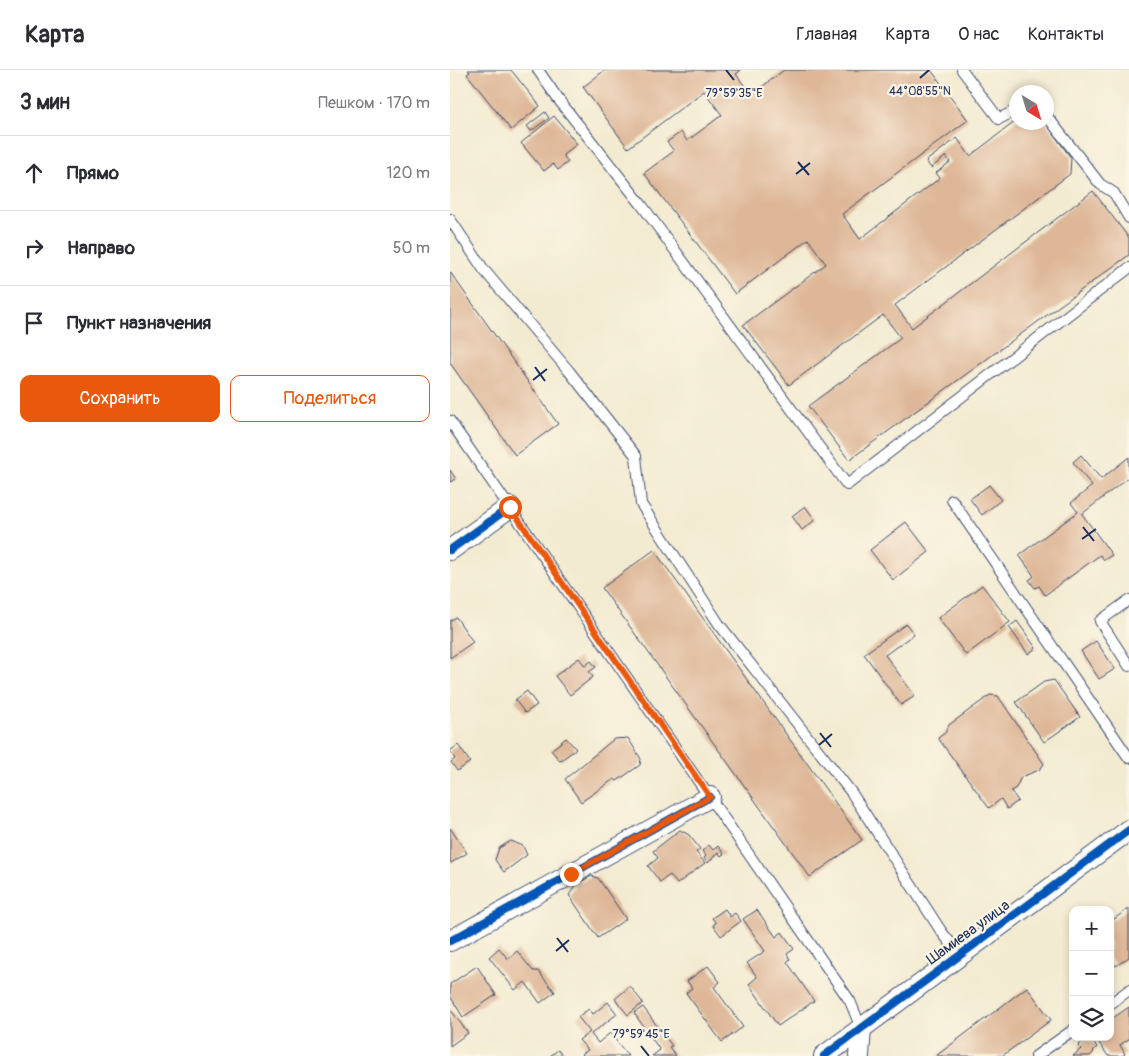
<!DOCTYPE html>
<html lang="ru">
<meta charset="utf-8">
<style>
body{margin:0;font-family:Pangolin,sans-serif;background:#f7f7f7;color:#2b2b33}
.controls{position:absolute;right:15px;bottom:15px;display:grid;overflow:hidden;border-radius:10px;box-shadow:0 2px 8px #0003}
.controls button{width:45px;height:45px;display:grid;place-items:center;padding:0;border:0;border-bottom:1px solid #e1e1e2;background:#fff;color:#2b2b33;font:25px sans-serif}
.compass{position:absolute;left:559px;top:15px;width:45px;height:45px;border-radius:50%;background:#fff;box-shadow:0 2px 8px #0003;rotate:142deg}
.stop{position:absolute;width:15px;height:15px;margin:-11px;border:4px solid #ea580c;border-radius:50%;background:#fff}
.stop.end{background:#ea580c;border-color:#fff;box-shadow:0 1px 5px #0008}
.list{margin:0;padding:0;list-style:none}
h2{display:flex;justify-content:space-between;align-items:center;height:65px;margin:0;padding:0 20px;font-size:21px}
h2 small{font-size:16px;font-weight:400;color:#7c7c81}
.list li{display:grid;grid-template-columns:32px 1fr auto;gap:15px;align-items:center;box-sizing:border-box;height:75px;padding:0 20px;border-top:1px solid #e1e1e2}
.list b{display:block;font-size:19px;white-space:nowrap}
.list em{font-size:16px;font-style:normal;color:#7c7c81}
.actions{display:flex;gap:10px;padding:15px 20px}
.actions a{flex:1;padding:11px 0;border:1px solid #ea580c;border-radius:10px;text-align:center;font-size:18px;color:#ea580c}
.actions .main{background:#ea580c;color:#fff}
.icon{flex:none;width:28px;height:28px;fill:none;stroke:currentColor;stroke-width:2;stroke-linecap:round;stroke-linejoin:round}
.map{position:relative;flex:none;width:679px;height:986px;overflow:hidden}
header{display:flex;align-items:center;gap:30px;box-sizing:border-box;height:70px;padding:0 25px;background:#fff;border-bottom:1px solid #e1e1e2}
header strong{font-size:24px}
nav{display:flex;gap:28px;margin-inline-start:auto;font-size:18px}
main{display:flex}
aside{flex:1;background:#fff}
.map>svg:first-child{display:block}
.building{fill:#deb798}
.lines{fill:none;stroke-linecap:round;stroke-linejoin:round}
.lane-casing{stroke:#3b4b6f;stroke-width:12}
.street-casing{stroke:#3b4b6f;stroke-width:22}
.lane{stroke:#fff;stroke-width:10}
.street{stroke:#fff;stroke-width:20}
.cycleway-casing{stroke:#fcf5e5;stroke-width:11}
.cycleway{stroke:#0057b8;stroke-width:8}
.route{stroke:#ea580c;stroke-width:6}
.ticks{fill:none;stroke:#1b2f5e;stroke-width:2}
.labels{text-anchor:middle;stroke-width:4.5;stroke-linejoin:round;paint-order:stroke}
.street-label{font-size:15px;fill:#1b2f5e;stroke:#fcf5e5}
.ticks-label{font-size:12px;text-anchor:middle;fill:#1b2f5e;stroke:#fcf5e5;stroke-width:4.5;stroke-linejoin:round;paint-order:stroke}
</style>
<header>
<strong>Карта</strong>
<nav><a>Главная</a><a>Карта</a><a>О нас</a><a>Контакты</a></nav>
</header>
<main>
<aside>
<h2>3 мин<small>Пешком · 170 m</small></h2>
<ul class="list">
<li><svg class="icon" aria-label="ahead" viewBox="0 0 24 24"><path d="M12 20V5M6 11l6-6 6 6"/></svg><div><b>Прямо</b></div><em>120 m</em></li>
<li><svg class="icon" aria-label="right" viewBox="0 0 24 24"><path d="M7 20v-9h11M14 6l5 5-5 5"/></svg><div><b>Направо</b></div><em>50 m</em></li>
<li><svg class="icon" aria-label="arrive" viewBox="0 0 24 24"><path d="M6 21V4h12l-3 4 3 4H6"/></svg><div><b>Пункт назначения</b></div></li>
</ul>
<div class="actions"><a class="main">Сохранить</a><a>Поделиться</a></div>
</aside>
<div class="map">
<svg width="679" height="986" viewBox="0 0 679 986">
<rect width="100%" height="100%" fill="#fcf5e5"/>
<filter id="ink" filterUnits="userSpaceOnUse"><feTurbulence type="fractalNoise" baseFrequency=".02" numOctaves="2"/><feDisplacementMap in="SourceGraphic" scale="10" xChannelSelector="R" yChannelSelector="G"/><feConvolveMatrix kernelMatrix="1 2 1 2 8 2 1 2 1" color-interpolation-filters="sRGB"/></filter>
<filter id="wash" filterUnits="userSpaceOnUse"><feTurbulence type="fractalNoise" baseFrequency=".0096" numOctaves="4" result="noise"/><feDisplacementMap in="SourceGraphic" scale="20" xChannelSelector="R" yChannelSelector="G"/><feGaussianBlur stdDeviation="1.12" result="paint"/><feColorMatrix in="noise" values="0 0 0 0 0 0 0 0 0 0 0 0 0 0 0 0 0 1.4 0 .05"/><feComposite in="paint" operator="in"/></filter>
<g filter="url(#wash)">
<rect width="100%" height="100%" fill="#f3ebd1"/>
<g id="blocks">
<path class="building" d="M18 0H61L90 36 61 60 17 4 20 2Z
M155 0H291L286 4 301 25 334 0H481L518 50 392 144 410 169 490 108 486 103 500 92 496 86 481 98 476 91 507 68 520 86 566 51 595 52 621 88 620 104 445 235 462 258 643 121 679 168V185L399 390 358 336 451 268 433 245 339 315 293 255 376 194 358 169 285 224 194 103 224 81 217 72 231 62 237 71 272 45 254 21 178 78 133 17Z
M95 42 99 48 81 61 77 56Z
M104 46 127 74 113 85 118 92 108 100 103 94 94 101 71 73Z
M0 202 108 354 65 385 0 293Z
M631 385 651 409 679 387V407L632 444 662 485 654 490 650 485 595 525 589 516 585 518 579 510 584 506 569 485 628 442 621 433 642 416 623 392Z
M0 400 6 409 0 412Z
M539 415 551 430 532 445 520 429Z
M355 436 365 450 352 460 342 446Z
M456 452 479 482 443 510 420 480Z
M204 480 412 770 360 807 152 518Z
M532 515 560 552 516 585 488 548Z
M6 547 23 572 0 588V551Z
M567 551 586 578 578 584 559 557Z
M456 554 464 564 435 585 465 626 451 635 414 584Z
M646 571 665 599 649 609 631 581Z
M129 588 135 596 141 591 146 597 139 602 143 607 120 625 105 606Z
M604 610 630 647 594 672 566 632 594 612Z
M77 621 87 635 75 643 65 630Z
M540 625 548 626 594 694 589 700 571 707 566 718 561 721 568 731 557 739 551 729 539 738 488 668 495 663 499 655Z
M116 668 126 679 110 691 101 680Z
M178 668 191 689 190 695 167 711 164 709 131 732 115 709 164 669Z
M8 675 20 692 7 701 1 692 5 689 0 681Z
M0 758 17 783 1 793 0 791Z
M230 760 239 765 250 779 246 782 255 793 227 814 220 805 210 812 198 796 208 788 203 781Z
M61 771 73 776 77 785 54 802 45 790 49 778Z
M259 775 263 780 268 776 274 784 271 786 268 782 258 793 254 788 256 786 252 781Z
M142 806 148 808 176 849 148 868 119 825 128 813Z
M679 838V887L666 896 660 888V852Z
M275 839 280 847 285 843 291 851 271 866 263 855 266 853 262 848Z
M307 840 326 867 332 862 344 879 337 884 340 889 337 892 364 931 328 956 299 914 307 907 297 893 315 881 293 849Z
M49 878 58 889 67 881 83 901H88L105 922 90 933 75 912 65 920 39 887Z
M27 896 46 925 13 947 0 926V914Z
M258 896 270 912 264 917 293 957 272 972 236 923 242 918 237 911Z
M180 916 193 933 178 945 165 929Z
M577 917 601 950 552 986H486Z
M158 932 167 944 141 964 148 973 160 963 178 986H133L132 984 138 980 129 970 140 962 128 947 139 939 143 944Z
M193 937 222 976 219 977 226 986H202L210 980 184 943Z
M679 937V969L670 975 675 984 672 986H658L645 967H660V950Z
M0 939 18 963 0 976Z
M638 967 647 977 643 981 644 982 640 986H623L631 979 628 976Z
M108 980 113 986H100Z"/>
</g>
</g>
<g filter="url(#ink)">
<use href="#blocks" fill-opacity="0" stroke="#3b4b6f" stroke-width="1"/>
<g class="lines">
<g class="lane-casing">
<path id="lane" d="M88 0 108 29 191 134 397 415 679 198
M512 0 549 49 566 40
M596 45 650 114 664 123 679 148
M0 149 34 200 119 301 186 386 191 434 269 554 401 722 491 861 510 885
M0 351 400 931 411 958
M502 430 679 688
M679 530 650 551 679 596
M660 934 679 920
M586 986 623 960"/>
</g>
<g class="street-casing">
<path id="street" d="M0 480 60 437
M0 871 260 727
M374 986 679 760
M409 986 411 958"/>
</g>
<use href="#lane" class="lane"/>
<use href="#street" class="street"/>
<g class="cycleway-casing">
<path id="cycleway" d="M0 480 60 437
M0 871 260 727
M374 986 679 760"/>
</g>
<use href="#cycleway" class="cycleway"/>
</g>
</g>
<g class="lines" filter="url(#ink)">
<path class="route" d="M60 437 260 727 121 804"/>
</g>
<path class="ticks" d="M276 0 284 10M470 8 479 0M348 92 359 105M346 104 360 93M85 297 95 311M83 310 97 299M633 457 644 471M632 469 646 459M370 663 381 677M369 675 382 664M107 868 118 882M106 881 119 870M191 976 199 986"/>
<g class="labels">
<g class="street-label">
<text transform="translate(518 862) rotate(-36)" y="5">Шамиева улица</text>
</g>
</g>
<g class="ticks-label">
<text x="470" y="25">44°08'55"N</text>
<text x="284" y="27">79°59'35"E</text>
<text x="191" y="968">79°59'45"E</text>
</g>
</svg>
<div class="controls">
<button>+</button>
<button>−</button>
<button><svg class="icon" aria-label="layers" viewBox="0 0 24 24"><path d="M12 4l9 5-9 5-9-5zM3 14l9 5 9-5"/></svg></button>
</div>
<svg class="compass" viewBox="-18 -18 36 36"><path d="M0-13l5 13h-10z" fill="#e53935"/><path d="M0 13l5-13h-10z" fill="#7c7c81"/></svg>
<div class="stop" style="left:60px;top:437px"></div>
<div class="stop end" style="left:121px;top:804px"></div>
</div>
</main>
